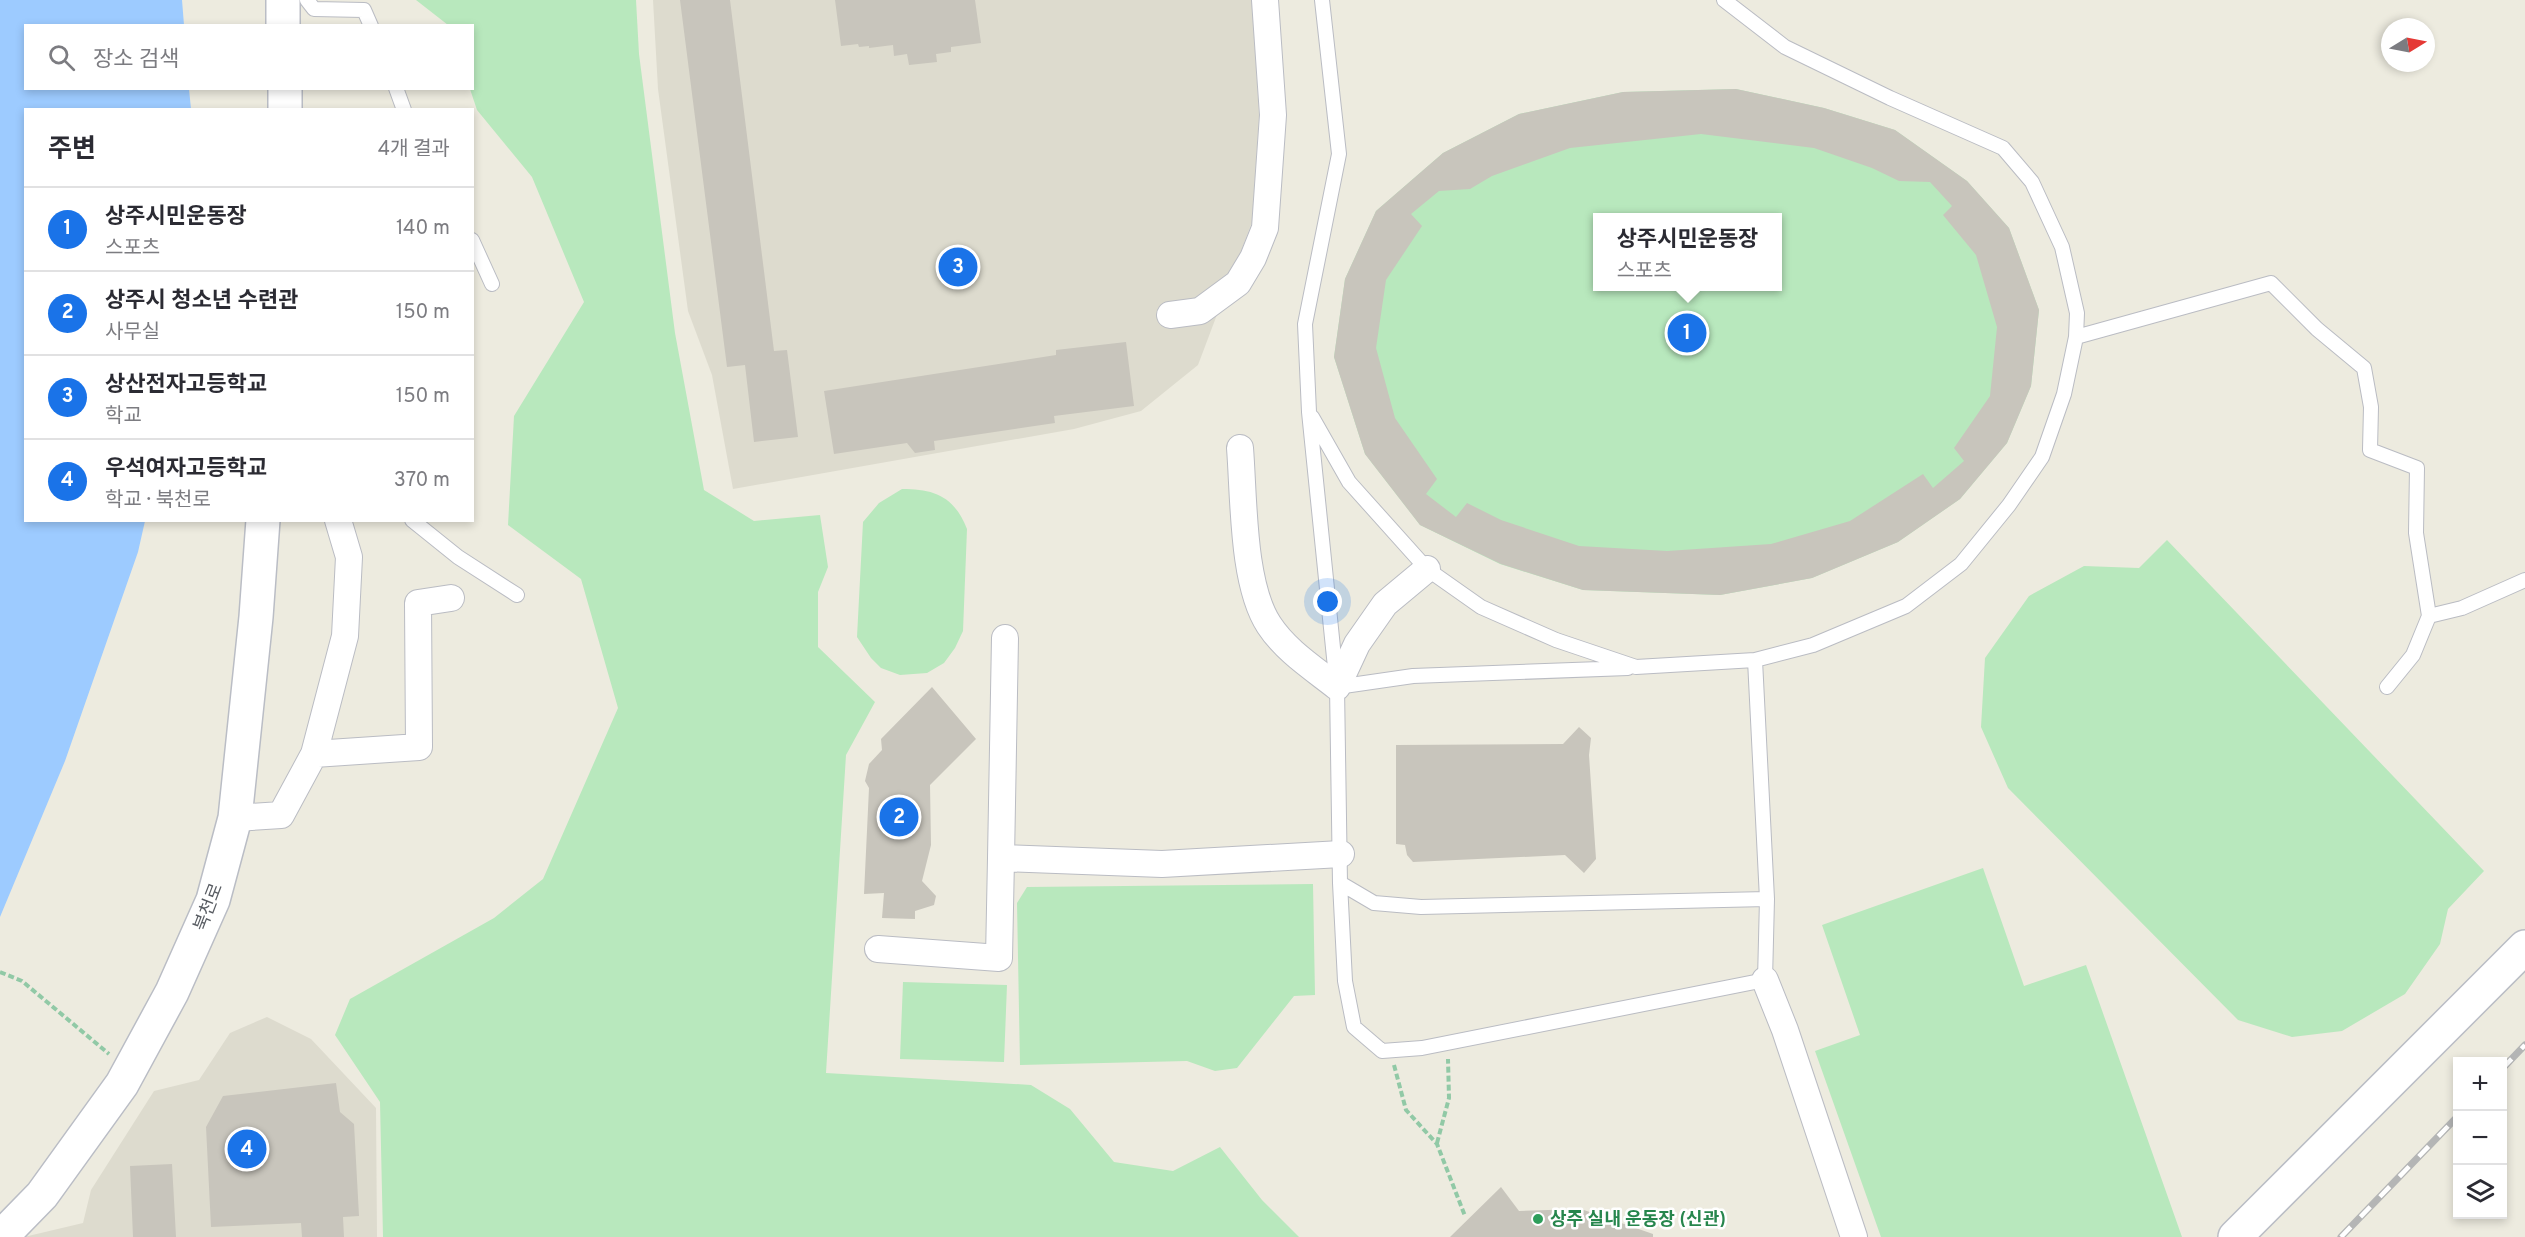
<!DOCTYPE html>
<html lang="ko">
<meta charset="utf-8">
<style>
body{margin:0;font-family:Overpass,"Noto Sans KR",sans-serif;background:#f2f2f3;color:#2b2b33}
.controls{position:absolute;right:18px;bottom:18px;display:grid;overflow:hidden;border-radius:0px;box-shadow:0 3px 9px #0003}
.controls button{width:54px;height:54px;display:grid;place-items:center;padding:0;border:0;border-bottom:2px solid #e1e1e2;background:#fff;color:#2b2b33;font:30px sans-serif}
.compass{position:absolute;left:2381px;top:18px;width:54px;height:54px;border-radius:50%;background:#fff;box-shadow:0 3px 9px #0003;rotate:80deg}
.you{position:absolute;left:1328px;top:602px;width:21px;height:21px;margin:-15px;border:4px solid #fff;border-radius:50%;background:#1a73e8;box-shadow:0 0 0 9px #1a73e833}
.badge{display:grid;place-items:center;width:39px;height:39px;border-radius:50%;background:#1a73e8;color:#fff;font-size:20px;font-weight:700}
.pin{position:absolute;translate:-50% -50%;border:3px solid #fff;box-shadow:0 2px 6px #0006}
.popup{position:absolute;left:1593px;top:213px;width:189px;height:78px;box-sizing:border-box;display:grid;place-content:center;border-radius:0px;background:#fff;filter:drop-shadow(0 2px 4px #0005);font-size:20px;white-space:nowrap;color:#7c7c81}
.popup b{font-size:22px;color:#2b2b33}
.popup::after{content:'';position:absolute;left:50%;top:100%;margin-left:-12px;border:12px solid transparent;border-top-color:#fff}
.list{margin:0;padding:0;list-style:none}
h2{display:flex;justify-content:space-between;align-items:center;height:78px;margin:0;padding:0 24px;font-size:26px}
h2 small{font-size:20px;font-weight:400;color:#7c7c81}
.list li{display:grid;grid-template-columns:39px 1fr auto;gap:18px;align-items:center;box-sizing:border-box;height:84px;padding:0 24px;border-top:2px solid #e1e1e2}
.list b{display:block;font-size:22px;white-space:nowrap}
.list p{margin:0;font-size:20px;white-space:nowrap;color:#7c7c81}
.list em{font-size:20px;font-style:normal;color:#7c7c81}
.icon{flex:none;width:33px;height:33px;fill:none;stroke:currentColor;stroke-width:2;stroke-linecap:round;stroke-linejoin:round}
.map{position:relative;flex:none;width:2525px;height:1237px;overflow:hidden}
.search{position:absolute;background:#fff;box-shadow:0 3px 9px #0003;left:24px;top:24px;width:450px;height:66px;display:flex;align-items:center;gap:15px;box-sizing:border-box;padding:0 21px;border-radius:0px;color:#7c7c81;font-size:22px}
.panel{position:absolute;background:#fff;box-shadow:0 3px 9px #0003;left:24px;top:108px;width:450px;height:414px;border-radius:0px}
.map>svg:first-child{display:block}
.education{fill:#dddbce}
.green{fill:#b8e8bd;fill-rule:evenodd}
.water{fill:#9dcbff}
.building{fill:#c8c5bc;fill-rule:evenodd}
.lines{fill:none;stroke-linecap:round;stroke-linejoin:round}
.lane-casing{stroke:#babcc3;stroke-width:16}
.street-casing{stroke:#babcc3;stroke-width:28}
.secondary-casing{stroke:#babdc5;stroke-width:36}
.path{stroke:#91c9a6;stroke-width:4;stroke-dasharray:6 3;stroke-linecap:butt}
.lane{stroke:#fff;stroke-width:14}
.street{stroke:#fff;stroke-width:26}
.secondary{stroke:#fff;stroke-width:33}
.rail-casing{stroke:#b4b5b5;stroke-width:7}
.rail{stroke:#fff;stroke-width:4.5;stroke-dasharray:14;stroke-linecap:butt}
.leisure-dot{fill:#2e9e5b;stroke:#fff;stroke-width:2}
.labels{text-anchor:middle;stroke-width:5;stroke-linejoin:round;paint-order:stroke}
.street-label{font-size:18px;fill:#585c62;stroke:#fff}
.leisure-label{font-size:18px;font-weight:bold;fill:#27864d;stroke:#fff;text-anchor:start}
</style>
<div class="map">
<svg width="2525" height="1237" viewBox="0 0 2525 1237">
<rect width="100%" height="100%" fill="#edebdf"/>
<path class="education" d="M653 0H1252L1259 116 1252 222 1198 365 1141 411 1074 429 733 489 712 375 688 311 658 89Z
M267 1017 311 1039 376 1108 377 1237H24L83 1223 91 1190 154 1091 199 1080 230 1033Z"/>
<path class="green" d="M416 0H636L639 54 675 333 704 490 754 521 820 515 828 567 818 592V647L875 702 846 755 826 1073 1031 1085 1070 1109 1114 1162 1173 1171 1220 1147 1262 1200 1299 1237H383L380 1102 335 1035 350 999 494 918 543 879 618 708 581 579 508 525 514 416 584 302 532 177 477 110 470 89 472 88V26L448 25Z
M1736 89 1824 108 1895 130 1967 181 2009 228 2039 310 2031 386 2007 443 1960 499 1898 542 1812 578 1720 595 1583 590 1500 564 1420 525 1365 454 1334 357 1345 279 1376 211 1443 153 1519 114 1623 92ZM1597 218H1777V286H1597Z
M902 489C934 489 954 496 967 529L963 631 955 648 944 663 927 673 900 675 881 668 871 658 857 637 863 522 879 503Z
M2167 540 2484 871 2448 909 2440 944 2405 994 2342 1031 2292 1037 2238 1020 2008 788 1981 727 1985 658 2029 596 2084 566 2139 568Z
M1983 868 2024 986 2086 965 2182 1237H1881L1815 1051 1860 1035 1822 925Z
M1313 884 1315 995 1294 996 1237 1068 1215 1071 1187 1061 1020 1065 1017 903 1027 887Z
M903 982 1007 985 1004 1062 900 1059Z"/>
<path class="water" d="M0 0H182L184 25 26 26V88L189 89 191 109 26 110V520L145 521 138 552 65 761 0 917Z"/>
<path class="building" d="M680 0H730L774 351 787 350 798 437 754 442 745 365 727 367Z
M835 0H975L981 43 951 47V52L936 54 937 62 909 65 907 54 894 56 893 45 869 48V46L859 47 858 44 841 46Z
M1736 89 1824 108 1895 130 1967 181 2009 228 2039 310 2031 386 2007 443 1960 499 1898 542 1812 578 1720 595 1583 590 1501 564 1420 525 1365 454 1334 357 1345 279 1376 211 1443 153 1519 114 1623 92ZM1701 134 1814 148 1872 168 1899 181 1930 182 1952 206 1943 215 1976 255 1997 327 1990 396 1954 448 1964 461 1933 488 1923 474 1850 521 1771 544 1667 551 1579 546 1501 520 1467 503 1456 517 1426 494 1437 479 1395 418 1376 348 1386 280 1422 226 1411 214 1439 191 1470 189 1492 176 1570 148Z
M1126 342 1134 406 1054 416 1055 423 934 441 935 450 915 453 907 443 834 454 824 391 1056 355V350Z
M932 687 976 739 930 785 931 845 922 881 936 896 934 905 915 911V919L882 918 884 893 864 894 869 788 865 781 869 764 882 750 881 739Z
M1579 727 1591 738 1589 755 1596 859 1584 873 1565 855 1413 862 1407 855 1405 845 1396 844V745L1563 744Z
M336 1083 340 1112 354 1124 359 1216 343 1217 344 1237H302L301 1223 211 1227 206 1127 223 1096Z
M172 1164 176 1237H133L130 1166Z
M1501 1187 1519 1211 1581 1209 1653 1234V1237H1450Z"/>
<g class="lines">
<g class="lane-casing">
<path id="lane" d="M307 0 314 9 364 10 371 26
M1322 0 1339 154 1305 324 1309 412 1337 687 1340 883 1345 981 1354 1027 1382 1051 1422 1048 1765 980 1767 899 1755 660 1813 645 1906 606 1961 564 2009 505 2042 457 2064 394 2076 337 2077 313 2062 247 2032 182 2003 148 1890 98 1785 47 1724 0
M396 88 404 110
M472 240 492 284
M2076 337 2271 283 2317 329 2364 368 2371 407 2370 450 2417 468 2416 533 2429 616 2462 608 2525 580
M1312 417 1349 482 1427 569 1481 607 1556 640 1636 667 1755 660
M412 520 458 557 517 595
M1337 687 1413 676 1628 668
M2387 687 2413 655 2429 616
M1340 883 1374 903 1421 907 1767 899"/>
</g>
<g class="street-casing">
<path id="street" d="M1170 315 1200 311 1238 283 1253 258 1265 228 1273 115 1265 0
M1240 448C1244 498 1242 584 1269 625 1286 651 1313 668 1337 687L1357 644 1385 604 1427 569
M1005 638 1001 858 1162 864 1341 854
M314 754 419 747 418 603 451 598
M235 818 281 815 314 754 345 636 349 557 338 520
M878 949 999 958 1001 858
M1765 980 1785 1030 1854 1237"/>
</g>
<g class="secondary-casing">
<path id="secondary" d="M283 0V26
M285 88V110
M1 1237 42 1195 122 1084 172 992 213 900 235 818 256 617 263 520
M2235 1237 2525 947"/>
</g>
<path class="path" d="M0 972 22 981 109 1054
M1394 1065 1406 1110 1437 1144 1465 1216
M1437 1143 1449 1098 1448 1059"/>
<use href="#lane" class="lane"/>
<use href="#street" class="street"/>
<use href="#secondary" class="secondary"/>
<g class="rail-casing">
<path id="rail" d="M2502 1069 2525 1045
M2341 1237 2458 1116"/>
</g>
<use href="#rail" class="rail"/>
</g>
<circle class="leisure-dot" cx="1538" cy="1219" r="6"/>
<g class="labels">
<g class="street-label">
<text transform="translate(208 907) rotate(-69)" y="6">북천로</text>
</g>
<g class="leisure-label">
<text x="1550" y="1225">상주 실내 운동장 (신관)</text>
</g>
</g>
</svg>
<div class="controls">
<button>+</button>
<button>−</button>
<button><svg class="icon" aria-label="layers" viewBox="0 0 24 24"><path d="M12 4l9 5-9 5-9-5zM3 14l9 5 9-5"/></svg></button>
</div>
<svg class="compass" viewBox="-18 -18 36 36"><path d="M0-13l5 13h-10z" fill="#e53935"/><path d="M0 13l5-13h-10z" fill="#7c7c81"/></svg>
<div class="you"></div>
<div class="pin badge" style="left:1687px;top:333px">1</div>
<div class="popup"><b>상주시민운동장</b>스포츠</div>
<div class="pin badge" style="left:899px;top:817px">2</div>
<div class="pin badge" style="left:958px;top:267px">3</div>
<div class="pin badge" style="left:247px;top:1149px">4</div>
<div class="search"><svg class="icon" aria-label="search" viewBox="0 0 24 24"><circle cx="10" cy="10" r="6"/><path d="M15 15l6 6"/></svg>장소 검색</div>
<section class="panel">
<h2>주변<small>4개 결과</small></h2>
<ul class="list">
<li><span class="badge">1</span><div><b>상주시민운동장</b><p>스포츠</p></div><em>140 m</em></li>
<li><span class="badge">2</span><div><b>상주시 청소년 수련관</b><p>사무실</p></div><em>150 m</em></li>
<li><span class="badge">3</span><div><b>상산전자고등학교</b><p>학교</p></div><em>150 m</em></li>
<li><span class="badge">4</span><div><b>우석여자고등학교</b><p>학교 · 북천로</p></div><em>370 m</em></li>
</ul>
</section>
</div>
